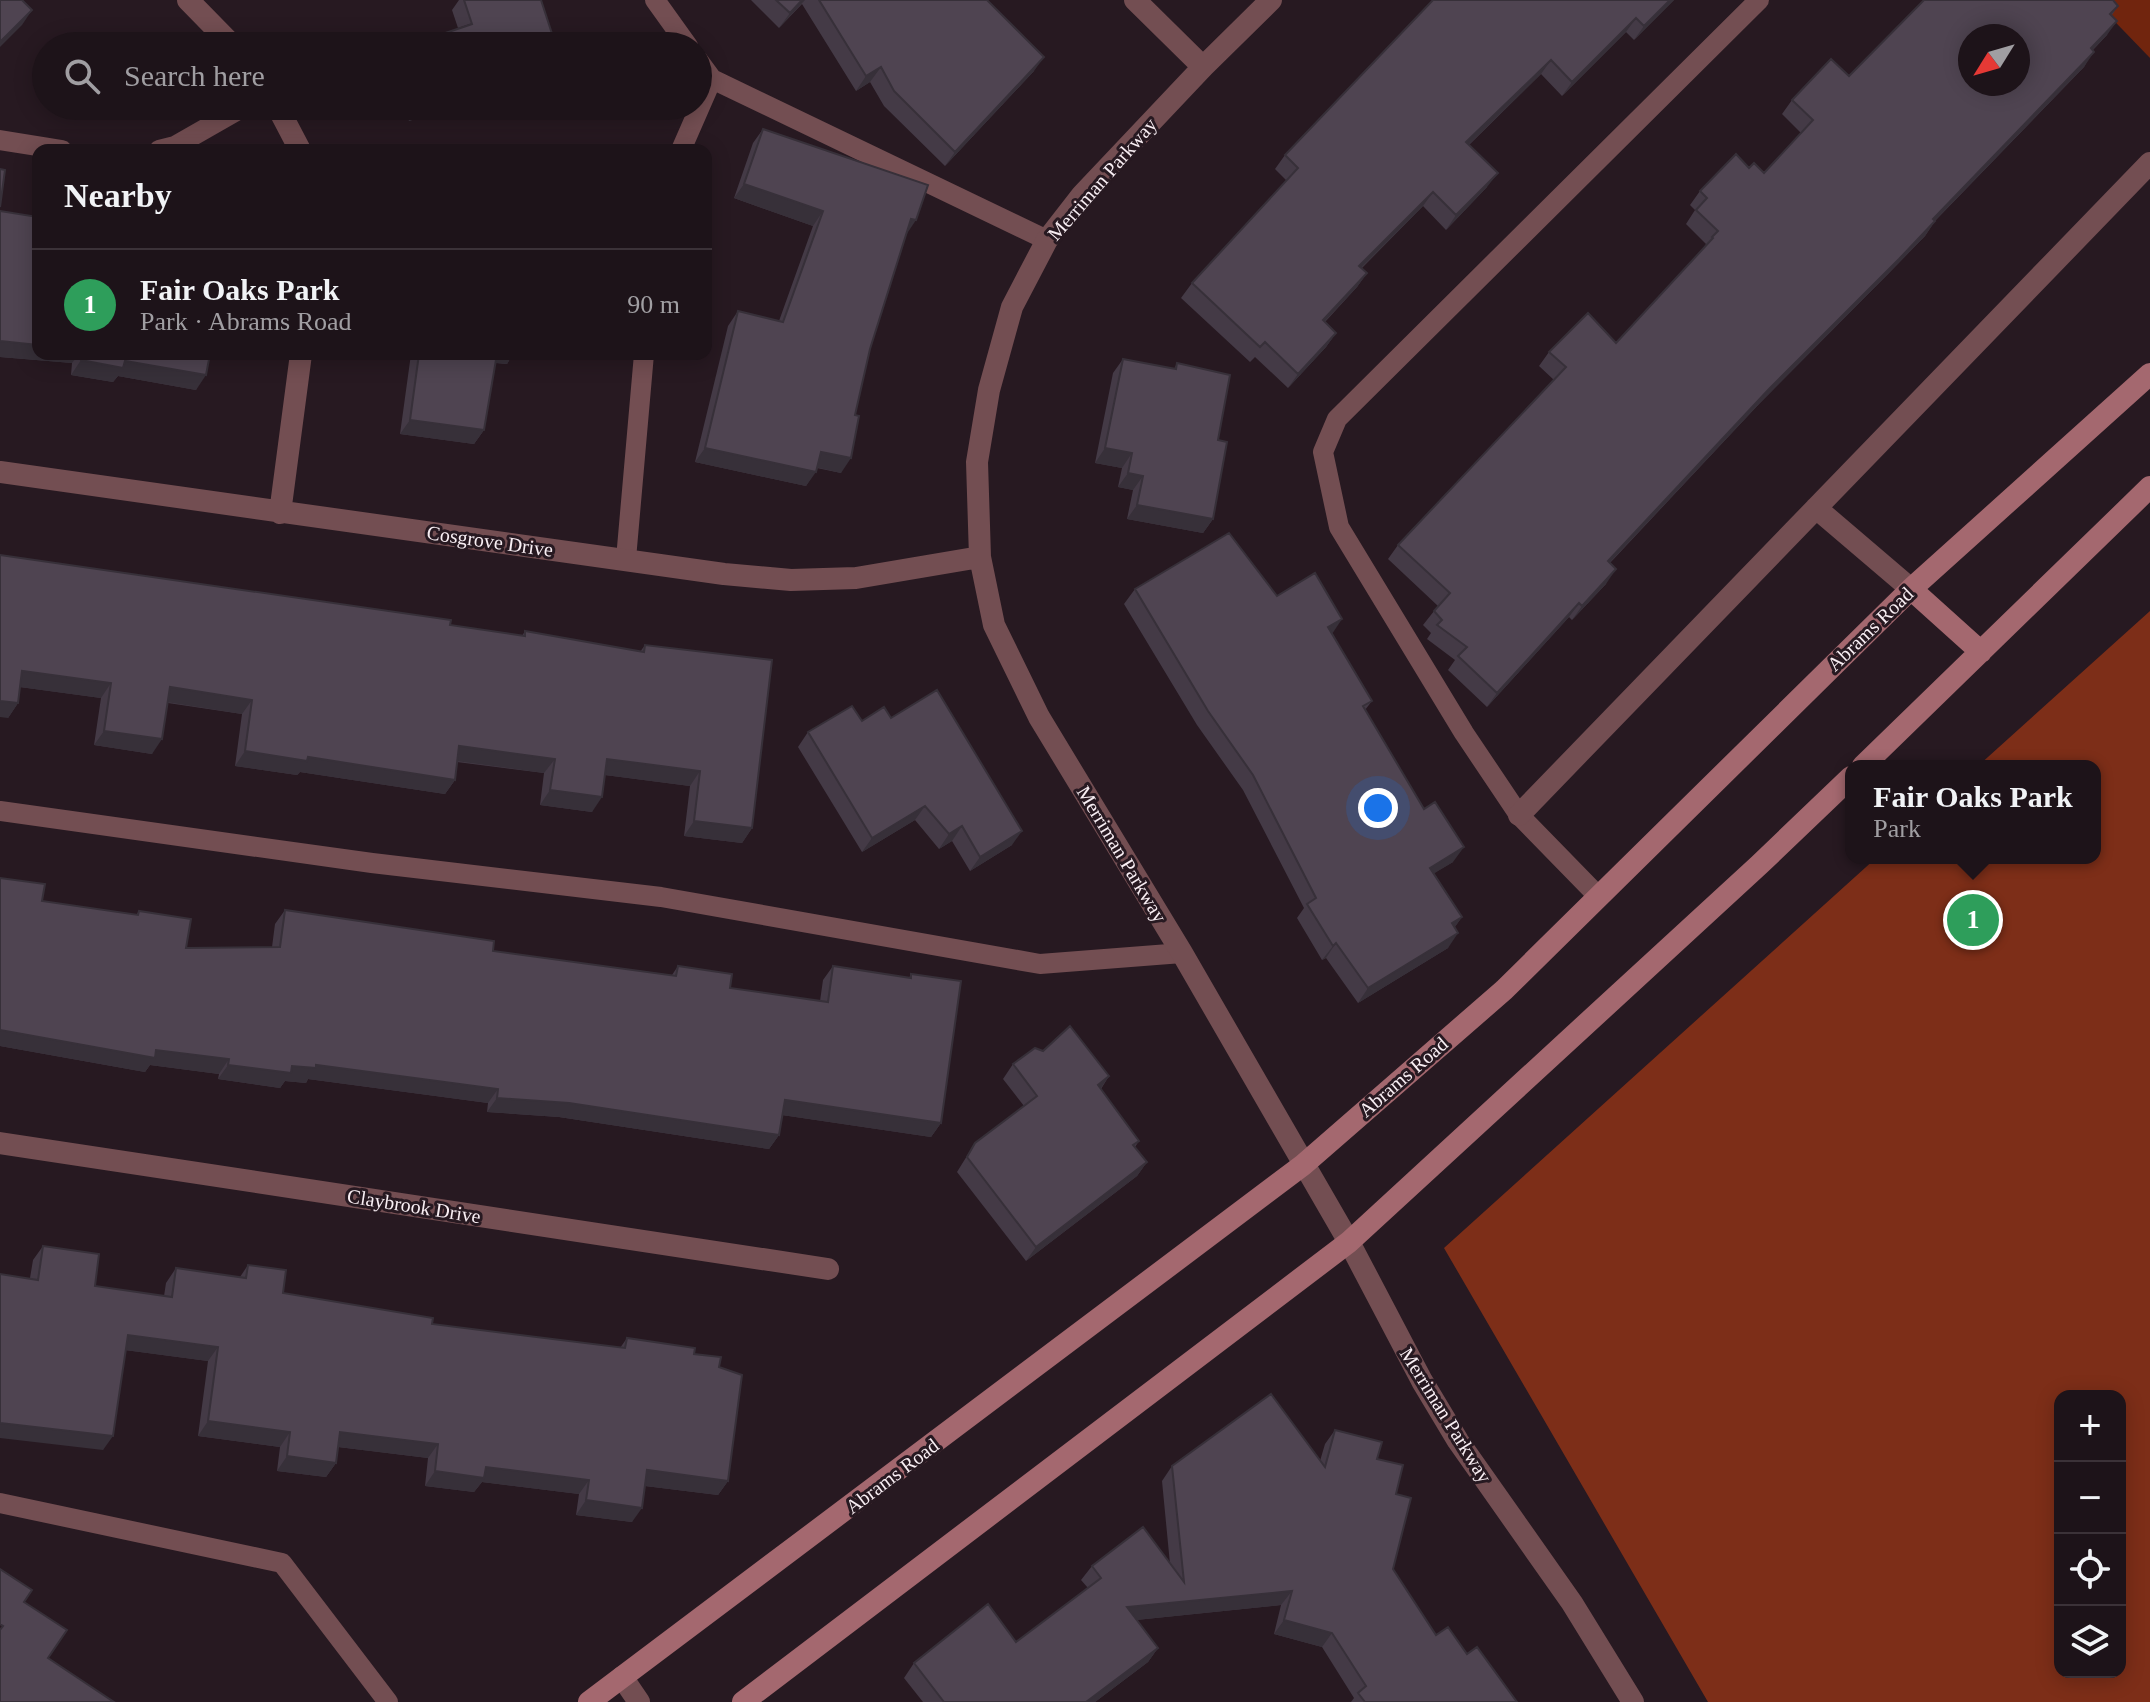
<!DOCTYPE html>
<meta charset="utf-8">
<style>
body{margin:0;font-family:Georgia,serif;background:#2a2026;color:#f1f3f6}
.controls{position:absolute;right:24px;bottom:24px;display:grid;overflow:hidden;border-radius:16px;box-shadow:0 4px 20px #0003}
.controls button{width:72px;height:72px;display:grid;place-items:center;padding:0;border:0;border-bottom:2px solid #3b3238;background:#1d1319;color:#f1f3f6;font:40px sans-serif}
.compass{position:absolute;left:1958px;top:24px;width:72px;height:72px;border-radius:50%;background:#1d1319;box-shadow:0 4px 20px #0003;rotate:233deg}
.you{position:absolute;left:1378px;top:808px;width:28px;height:28px;margin:-20px;border:6px solid #fff;border-radius:50%;background:#1a73e8;box-shadow:0 0 0 12px #1a73e833}
.badge{display:grid;place-items:center;width:52px;height:52px;border-radius:50%;background:#03cbf9;color:#fff;font-size:26px;font-weight:700}
.pin{position:absolute;translate:-50% -50%;border:4px solid #fff;box-shadow:0 2px 8px #0006}
.popup{position:absolute;left:1845px;top:760px;width:256px;height:104px;box-sizing:border-box;display:grid;place-content:center;border-radius:16px;background:#1d1319;filter:drop-shadow(0 2px 6px #0005);font-size:26px;white-space:nowrap;color:#a09ea2}
.popup b{font-size:30px;color:#f1f3f6}
.popup::after{content:'';position:absolute;left:50%;top:100%;margin-left:-16px;border:16px solid transparent;border-top-color:#1d1319}
.list{margin:0;padding:0;list-style:none}
h2{display:flex;justify-content:space-between;align-items:center;height:104px;margin:0;padding:0 32px;font-size:34px}
h2 small{font-size:26px;font-weight:400;color:#a09ea2}
.list li{display:grid;grid-template-columns:52px 1fr auto;gap:24px;align-items:center;box-sizing:border-box;height:112px;padding:0 32px;border-top:2px solid #3b3238}
.list b{display:block;font-size:30px;white-space:nowrap}
.list p{margin:0;font-size:26px;white-space:nowrap;color:#a09ea2}
.list em{font-size:26px;font-style:normal;color:#a09ea2}
.icon{flex:none;width:44px;height:44px;fill:none;stroke:currentColor;stroke-width:2;stroke-linecap:round;stroke-linejoin:round}
.map{position:relative;flex:none;width:2150px;height:1702px;overflow:hidden}
.search{position:absolute;background:#1d1319;box-shadow:0 4px 20px #0003;left:32px;top:32px;width:680px;height:88px;display:flex;align-items:center;gap:20px;box-sizing:border-box;padding:0 28px;border-radius:44px;color:#a09ea2;font-size:30px}
.panel{position:absolute;background:#1d1319;box-shadow:0 4px 20px #0003;left:32px;top:144px;width:680px;height:216px;border-radius:16px}
.map>svg:first-child{display:block}
.green{fill:#71250e}
.forest{fill:#7d2e18;fill-rule:evenodd}
.lines{fill:none;stroke-linecap:round;stroke-linejoin:round}
.service{stroke:#734e52;stroke-width:20}
.minor{stroke:#734e52;stroke-width:22}
.secondary{stroke:#a4686f;stroke-width:22}
.wall{fill:#443a46}
.shaded-wall{fill:#373039}
.building{fill:#4f4451;stroke:#373039;stroke-width:2;fill-rule:evenodd}
.labels{text-anchor:middle;stroke-width:6;stroke-linejoin:round;paint-order:stroke}
.street-label{font-size:20px;fill:#f8eef3;stroke:#271921}
</style>
<div class="map">
<svg width="2150" height="1702" viewBox="0 0 2150 1702">
<rect width="100%" height="100%" fill="#271921"/>
<path class="green" d="M2094 0H2150V58Z"/>
<path class="forest" d="M2150 611V1702H1708L1444 1248 1876 858H2095V766H1978ZM2060 1396H2120V1672H2060Z"/>
<g class="lines">
<path class="service" d="M655 0 688 46
M712 79 1047 240
M0 140 62 150
M159 150 175 146 245 106
M681 150 712 79 698 60
M626 559 644 354
M0 811 372 863 661 897 1040 964 1182 953
M1598 896 1519 815 1464 733 1339 527 1323 452 1337 419 1759 0
M0 1503 282 1563 388 1702"/>
<path class="minor" d="M188 0 233 46
M1135 0 1203 67
M1271 0 1203 67 1082 195 1047 240 1012 307 989 390 977 462 980 557 994 625 1039 717 1182 953 1349 1242 1422 1381 1458 1441 1572 1603 1633 1702
M277 106 300 150
M0 472 724 574 791 580 856 578 980 557
M1816 508 1911 589
M280 513 301 354
M1519 815 2150 163
M0 1143 828 1269
M622 1677 639 1702"/>
<path class="secondary" d="M1911 589 1981 652
M1863 766 2150 487
M589 1702 1303 1165 1504 990 1911 589 2150 374
M743 1702 1349 1242 1759 865 1851 777"/>
</g>
<path class="wall" d="M459 0H541L458 28 452 10Z
M751 0H987L1034 71 945 166 884 106 870 82 856 91 802 4 779 28Z
M1433 0H1674L1634 40 1626 32 1562 96 1541 74 1469 145 1487 187 1446 230 1423 206 1362 268 1367 273 1357 287 1325 322 1336 333 1326 347 1288 388 1255 357 1250 362 1181 298 1192 283 1287 181 1275 169 1285 155Z
M2118 6 2112 15 2107 35 2093 50 2084 67 1935 221 1925 236 1889 273 1759 404 1610 563 1606 584 1572 620 1569 617 1487 707 1448 670 1455 660 1427 639 1431 633 1423 625 1438 606 1388 559 1398 545 1554 380 1539 366 1549 352 1616 343 1702 250 1706 244 1686 224 1695 210 1690 205 1700 191 1749 168 1764 173 1801 133 1782 114 1792 100 1849 76Z
M404 106H454L409 121Z
M763 129 906 234 870 349 841 473 817 468 806 486 695 462 728 326 738 311 779 321 813 226 734 198 753 143Z
M0 211 38 354H210L196 390 118 376 113 382 71 375 72 363 0 357Z
M411 354H513L507 364 495 363 484 430 474 444 400 434Z
M1123 359 1174 369 1177 363 1218 440 1213 519 1203 533 1127 519 1133 490 1118 487 1122 468 1095 463 1113 373Z
M0 555 522 636 525 631 640 652 645 645 752 828 742 843 684 836 690 786 605 775 592 812 540 805 544 773 457 762 455 780 445 794 300 772 297 775 235 766 242 714 168 703 152 754 94 745 101 698 20 687 18 703 8 718Z
M1135 589 1277 596 1332 634 1372 701 1365 710 1453 862 1434 873 1462 917 1454 928 1448 948 1358 1003 1326 958 1322 960 1297 918 1304 908 1243 790 1197 725 1124 604Z
M891 718 1012 845 970 871 952 841 939 849 915 820 862 852 798 747 808 732 862 721Z
M0 878 42 901 136 915 139 911 186 948 272 947 275 924 285 910 493 951 672 975 678 966 730 988 820 1001 823 980 833 966 909 978 911 974 941 1123 931 1137 782 1115 779 1135 769 1149 559 1117 487 1112 488 1103 308 1079 306 1083 285 1081 280 1088 218 1079 219 1074 150 1065 145 1072 0 1046Z
M1013 1064 1109 1076 1101 1089 1139 1141 1135 1147 1147 1162 1137 1176 1026 1261 957 1172 975 1143 1024 1106 1003 1079Z
M43 1246 95 1286 164 1296 166 1283 176 1268 240 1277 248 1265 283 1293 432 1324 620 1348 627 1338 694 1354 719 1367 728 1481 718 1495 645 1486 632 1522 576 1515 579 1494 482 1482 474 1492 425 1486 428 1458 338 1447 336 1463 326 1477 277 1471 280 1447 198 1436 208 1361 125 1350 103 1450 30 1278 33 1260Z
M1335 1430 1377 1459 1396 1494 1393 1569 1436 1635 1467 1654 1517 1702H1351L1354 1698 1322 1647 1274 1634 1281 1605 1136 1620 1158 1648 1148 1662 1095 1702H923L904 1678 914 1663 1016 1642 1088 1588 1081 1580 1092 1566 1170 1564 1162 1481 1172 1466 1320 1461 1325 1444Z"/>
<path class="shaded-wall" d="M802 0H805L779 28 790 13Z
M1670 0H1674L1634 40 1644 26Z
M32 10 22 25 0 47V42Z
M1636 18 1626 32 1562 96 1572 82Z
M2117 21 2107 35 2080 63 2091 48Z
M2094 52 2084 67 1923 233 1933 219Z
M1044 57 1034 71 945 166 955 152Z
M1551 60 1541 74 1456 157 1466 142Z
M881 67 870 82 856 91 866 76Z
M421 106H454L409 121 419 107Z
M1498 173 1487 187 1446 230 1456 215Z
M744 184 823 211 813 226 734 198Z
M1433 192 1423 206 1349 280 1359 266Z
M911 219 916 220 906 235Z
M1935 221 1925 236 1889 273 1759 404 1598 575 1608 561 1769 389Z
M1367 273 1357 287 1313 334 1323 320Z
M1336 333 1326 347 1288 388 1298 374Z
M0 341 38 345V354H79L72 363 0 357Z
M493 354H513L507 364 488 362Z
M81 360 125 361 206 375 196 390 118 376 113 382 71 375Z
M410 420 484 430 474 444 400 434Z
M705 448 816 472 806 486 695 462Z
M1105 448 1132 453 1122 468 1095 463Z
M821 452 851 458 841 473 811 466Z
M1128 473 1143 476 1133 490 1118 487Z
M1137 505 1213 519 1203 533 1127 519Z
M1616 569 1606 584 1572 620 1582 606Z
M1579 603 1569 617 1487 707 1497 693Z
M1342 619 1332 634 1328 627Z
M22 671 111 683 101 698 12 686Z
M170 687 252 700 242 714 160 701Z
M0 701 18 703 8 718 0 717Z
M104 731 162 739 152 754 94 745Z
M459 746 555 759 544 773 449 760Z
M245 751 308 757 455 780 445 794 300 772 297 775 235 766Z
M607 759 700 771 690 786 597 774Z
M550 790 602 797 592 812 540 805Z
M925 806 915 820 862 852 872 838Z
M694 821 752 828 742 843 684 836Z
M962 826 952 841 939 849 949 834Z
M1022 831 1012 845 970 871 980 857Z
M1464 847 1453 862 1420 882 1430 868Z
M1462 917 1452 931V923Z
M1458 933 1448 948 1358 1003 1368 988Z
M1336 943 1326 958 1322 960 1333 946Z
M0 1030 156 1050 229 1059 219 1074 150 1065 145 1072 0 1046Z
M228 1065 292 1066 316 1065 498 1089 488 1103 308 1079 306 1083 285 1081 280 1088 218 1079Z
M1109 1076 1099 1091 1098 1085Z
M497 1098 569 1103 779 1135 769 1149 559 1117 487 1112Z
M785 1100 941 1123 931 1137 775 1114Z
M1147 1162 1137 1176 1026 1261 1036 1247Z
M128 1335 218 1347 208 1361 117 1349Z
M208 1421 290 1432 280 1447 198 1436Z
M0 1423 113 1436 103 1450 0 1438Z
M340 1432 438 1444 428 1458 330 1446Z
M287 1456 336 1463 326 1477 277 1471Z
M486 1467 589 1480 579 1494 482 1482 474 1492 425 1486 435 1471Z
M647 1470 728 1481 718 1495 637 1485Z
M586 1500 642 1508 632 1522 576 1515Z
M1292 1591 1281 1605 1117 1622 1127 1607Z
M1284 1620 1332 1633 1322 1647 1274 1634Z
M1158 1648 1148 1662 1095 1702H1086Z"/>
<path class="building" d="M0 0H22L32 10 0 42Z
M464 0H541L556 46H407L472 24Z
M776 0H802L790 13Z
M819 0H987L1044 57 955 152 894 91 881 67 866 76Z
M1433 0H1670L1644 26 1636 18 1572 82 1551 60 1466 142 1498 173 1456 215 1433 192 1359 266 1367 273 1323 320 1336 333 1298 374 1265 342 1260 347 1192 283 1298 168 1285 155Z
M1924 0H2113L2118 6 2110 14 2117 21 2091 48 2094 52 1933 219 1935 221 1899 259 1769 389 1608 561 1616 569 1582 606 1579 603 1497 693 1458 656 1467 647 1437 625 1442 620 1434 611 1450 593 1398 545 1566 367 1549 352 1588 313 1616 343 1713 238 1712 237 1718 231 1696 210 1707 198 1700 191 1736 154 1749 168 1754 163 1764 173 1813 120 1792 100 1831 59 1849 76ZM1970 36H2018V84H1970Z
M763 129 928 185 916 220 911 219 870 349 855 415 859 416 851 458 821 452 816 472 705 448 738 311 783 322 823 211 744 184Z
M0 169 5 170 0 207Z
M0 211 38 217V345L0 341Z
M82 354H210L206 375 125 361 123 368 81 360Z
M419 354H497L484 430 410 420Z
M1123 359 1176 369 1177 363 1230 375 1218 440 1227 442 1213 519 1137 505 1143 476 1128 473 1132 453 1105 448Z
M1229 533 1277 596 1315 573 1342 619 1328 627 1372 701 1363 706 1424 809 1435 802 1464 847 1430 868 1462 917 1452 923 1458 933 1368 988 1336 943 1333 946 1307 904 1316 898 1253 775 1208 711 1135 589Z
M0 555 451 620 450 625 525 636V631L644 652 645 645 772 660 752 828 694 821 700 771 607 759 602 797 550 790 555 759 459 746 455 780 308 757 307 761 245 751 252 700 170 687 162 739 104 731 111 683 22 671 18 703 0 701Z
M937 690 1022 831 980 857 962 826 949 834 925 806 872 838 808 732 852 706 862 721 884 707 891 718Z
M0 878 45 884 42 901 138 915 139 911 191 919 186 948 280 947 285 910 494 941 493 951 676 976 678 966 732 974 730 988 828 1002 833 966 911 978V974L961 981 941 1123 785 1100 779 1135 569 1103 497 1098 498 1089 316 1065V1068L292 1066 291 1073 228 1065 229 1059 156 1050 155 1058 0 1030Z
M1070 1026 1109 1076 1098 1085 1139 1141 1133 1145 1147 1162 1036 1247 967 1157 975 1143 1037 1096 1013 1064 1035 1048 1043 1051Z
M43 1246 99 1254 95 1286 172 1297 176 1268 246 1278 248 1265 286 1270 283 1293 433 1318 432 1324 625 1348 627 1338 695 1348 694 1354 721 1357 719 1367 742 1375 728 1481 647 1470 642 1508 586 1500 589 1480 486 1467 484 1478 435 1471 438 1444 340 1432 336 1463 287 1456 290 1432 208 1421 218 1347 128 1335 113 1436 0 1423V1274L38 1280Z
M1271 1394 1325 1467 1335 1430 1382 1442 1377 1459 1403 1465 1396 1494 1411 1498 1393 1569 1436 1635 1448 1627 1467 1654 1477 1647 1517 1702H1365L1358 1693 1366 1686 1332 1633 1284 1620 1292 1591 1127 1607 1158 1648 1086 1702H944L914 1663 988 1604 1016 1642 1101 1578 1092 1566 1143 1527 1184 1582 1172 1466Z
M0 1569 32 1590 24 1602 67 1630 48 1658 114 1702H0V1630L3 1626 0 1624Z"/>
<g class="labels">
<g class="street-label">
<text transform="translate(1102 179) rotate(-49)" y="7">Merriman Parkway</text>
<text transform="translate(490 541) rotate(8)" y="7">Cosgrove Drive</text>
<text transform="translate(1870 629) rotate(-44)" y="7">Abrams Road</text>
<text transform="translate(1122 854) rotate(59)" y="7">Merriman Parkway</text>
<text transform="translate(1403 1077) rotate(-41)" y="7">Abrams Road</text>
<text transform="translate(414 1206) rotate(9)" y="7">Claybrook Drive</text>
<text transform="translate(1446 1415) rotate(58)" y="7">Merriman Parkway</text>
<text transform="translate(892 1476) rotate(-37)" y="7">Abrams Road</text>
</g>
</g>
</svg>
<div class="controls">
<button>+</button>
<button>−</button>
<button><svg class="icon" aria-label="locate" viewBox="0 0 24 24"><circle cx="12" cy="12" r="6"/><path d="M12 2v4M12 18v4M2 12h4M18 12h4"/></svg></button>
<button><svg class="icon" aria-label="layers" viewBox="0 0 24 24"><path d="M12 4l9 5-9 5-9-5zM3 14l9 5 9-5"/></svg></button>
</div>
<svg class="compass" viewBox="-18 -18 36 36"><path d="M0-13l5 13h-10z" fill="#e53935"/><path d="M0 13l5-13h-10z" fill="#a09ea2"/></svg>
<div class="you"></div>
<div class="pin badge" style="left:1973px;top:920px;background:#2e9e5b">1</div>
<div class="popup"><b>Fair Oaks Park</b>Park</div>
<div class="search"><svg class="icon" aria-label="search" viewBox="0 0 24 24"><circle cx="10" cy="10" r="6"/><path d="M15 15l6 6"/></svg>Search here</div>
<section class="panel">
<h2>Nearby<small></small></h2>
<ul class="list">
<li><span class="badge" style="background:#2e9e5b">1</span><div><b>Fair Oaks Park</b><p>Park · Abrams Road</p></div><em>90 m</em></li>
</ul>
</section>
</div>
